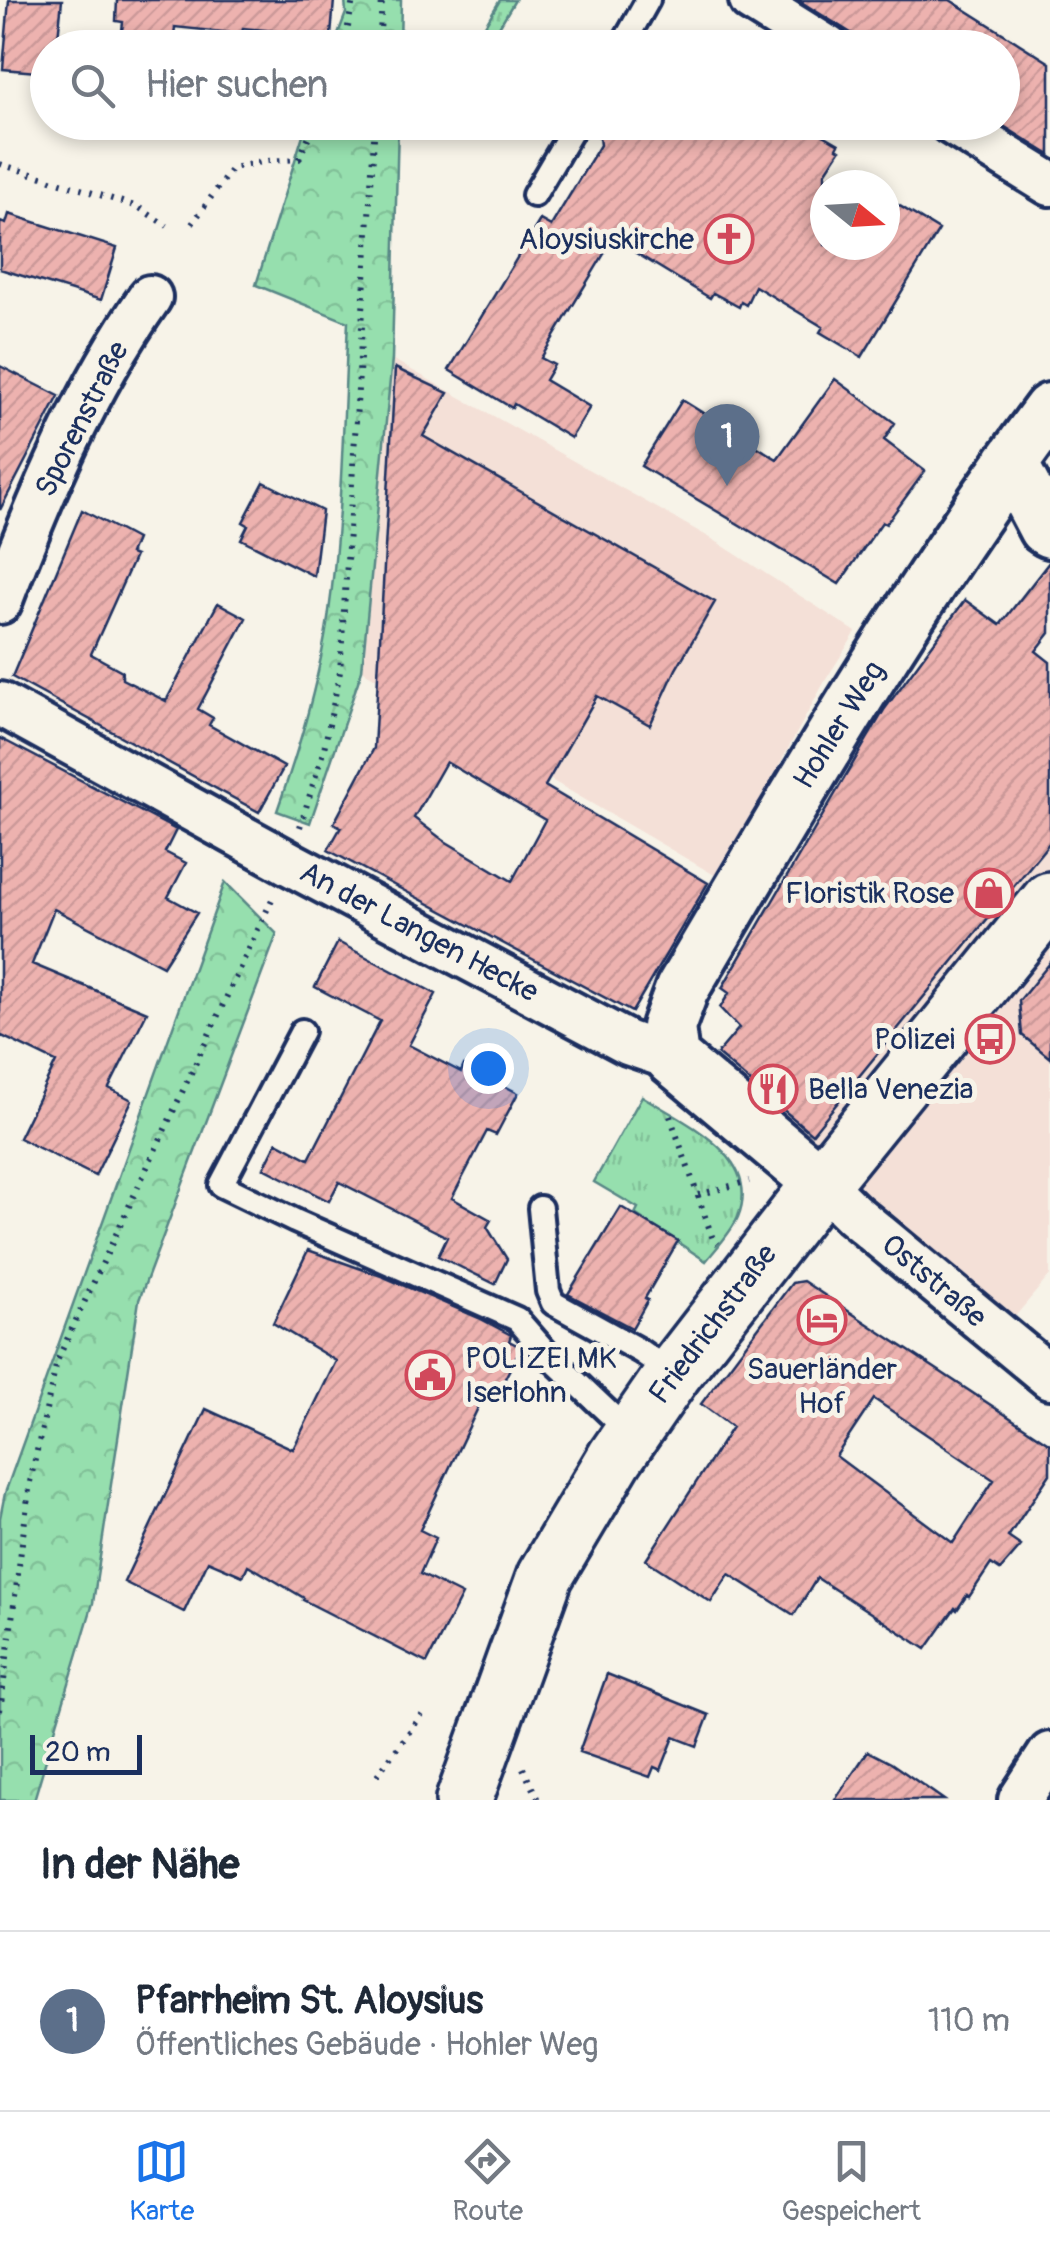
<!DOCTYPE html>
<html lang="de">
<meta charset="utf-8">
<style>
:root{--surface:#fff;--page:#f2f2f3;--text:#1f2937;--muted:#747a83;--line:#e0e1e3;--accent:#1a73e8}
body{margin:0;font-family:Pangolin,sans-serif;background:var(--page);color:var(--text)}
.compass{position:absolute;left:810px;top:170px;width:90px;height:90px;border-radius:50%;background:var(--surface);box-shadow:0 5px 15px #0003;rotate:108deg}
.scale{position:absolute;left:30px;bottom:25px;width:112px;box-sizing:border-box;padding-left:10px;border:5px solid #1b2f5e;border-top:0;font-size:28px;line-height:35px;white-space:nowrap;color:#1b2f5e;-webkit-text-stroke:8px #f7f3e8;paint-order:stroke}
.you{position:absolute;left:488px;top:1068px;width:35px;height:35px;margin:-25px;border:8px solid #fff;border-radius:50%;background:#1a73e8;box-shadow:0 0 0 15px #1a73e833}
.badge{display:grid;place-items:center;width:65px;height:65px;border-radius:50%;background:var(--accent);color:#fff;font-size:32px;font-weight:700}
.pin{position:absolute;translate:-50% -82px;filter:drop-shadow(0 2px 5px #0008)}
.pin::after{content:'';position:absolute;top:52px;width:35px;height:30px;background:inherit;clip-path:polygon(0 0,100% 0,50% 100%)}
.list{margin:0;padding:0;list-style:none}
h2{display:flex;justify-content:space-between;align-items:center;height:130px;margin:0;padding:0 40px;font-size:42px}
h2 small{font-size:32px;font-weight:400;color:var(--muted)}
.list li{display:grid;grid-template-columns:65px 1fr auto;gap:30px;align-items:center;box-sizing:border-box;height:180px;padding:0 40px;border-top:2px solid var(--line)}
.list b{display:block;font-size:38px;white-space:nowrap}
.list p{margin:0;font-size:32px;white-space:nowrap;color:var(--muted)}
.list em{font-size:32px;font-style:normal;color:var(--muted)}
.icon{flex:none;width:55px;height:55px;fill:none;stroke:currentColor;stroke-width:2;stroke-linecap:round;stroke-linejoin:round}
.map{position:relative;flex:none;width:1050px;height:1800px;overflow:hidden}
.search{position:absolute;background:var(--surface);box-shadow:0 5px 15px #0003;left:30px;right:30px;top:30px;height:110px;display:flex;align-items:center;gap:25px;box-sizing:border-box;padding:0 35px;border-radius:55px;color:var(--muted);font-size:38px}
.sheet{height:310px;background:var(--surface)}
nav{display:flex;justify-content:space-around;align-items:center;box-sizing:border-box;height:140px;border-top:2px solid var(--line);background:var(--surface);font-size:28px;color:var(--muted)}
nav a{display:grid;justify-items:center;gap:5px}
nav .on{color:var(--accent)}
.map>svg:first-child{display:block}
</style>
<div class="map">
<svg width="1050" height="1800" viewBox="0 0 1050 1800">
<defs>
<pattern id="grass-tufts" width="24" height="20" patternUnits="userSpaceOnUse" patternTransform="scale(2.5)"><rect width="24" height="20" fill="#96dfae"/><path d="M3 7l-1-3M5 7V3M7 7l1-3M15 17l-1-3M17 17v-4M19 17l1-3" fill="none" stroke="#81c098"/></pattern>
<pattern id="forest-crowns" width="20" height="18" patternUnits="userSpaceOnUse" patternTransform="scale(2.5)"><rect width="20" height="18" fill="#96dfae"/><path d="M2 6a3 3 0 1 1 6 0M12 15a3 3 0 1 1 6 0" fill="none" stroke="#81c098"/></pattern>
<pattern id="building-hatch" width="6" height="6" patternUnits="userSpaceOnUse" patternTransform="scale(2.5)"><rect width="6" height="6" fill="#edb2af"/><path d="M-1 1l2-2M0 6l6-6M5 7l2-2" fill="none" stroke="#cb9999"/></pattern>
</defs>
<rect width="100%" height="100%" fill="#f7f3e8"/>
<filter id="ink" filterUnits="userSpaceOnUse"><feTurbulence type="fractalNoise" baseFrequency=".01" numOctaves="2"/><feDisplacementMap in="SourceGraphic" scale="20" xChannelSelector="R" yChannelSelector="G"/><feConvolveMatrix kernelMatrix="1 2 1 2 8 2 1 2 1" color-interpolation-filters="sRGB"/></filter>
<g filter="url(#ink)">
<path fill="#f4e0d7" d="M 392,359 L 714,540 L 856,632 L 825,681 L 718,877 L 362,670 Z
M 1050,666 L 1050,1275 L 1007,1326 L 720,1094 Z"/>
<path fill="url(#grass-tufts)" stroke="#588786" stroke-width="2.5" d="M 500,0 L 515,0 L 487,47 L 472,47 Z
M 642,1096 C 683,1122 763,1156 738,1217 C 731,1233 717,1247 706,1261 L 635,1214 L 638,1208 L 594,1182 Z"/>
<path fill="url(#forest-crowns)" stroke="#588786" stroke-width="2.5" d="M 345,0 L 401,0 L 400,47 L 333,47 L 346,13 Z
M 307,122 L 398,123 L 392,359 L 362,670 L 310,823 L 277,811 C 299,749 318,684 328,619 C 342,521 343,421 348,322 L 256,285 Z
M 225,882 L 277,934 L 139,1300 L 93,1603 L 34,1800 L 0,1800 L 0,1518 L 5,1493 Z"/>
<path fill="url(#building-hatch)" stroke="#1b2f5e" stroke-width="2.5" fill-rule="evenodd" d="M 9,0 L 62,0 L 57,48 L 48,48 L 48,73 L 3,69 Z
M 117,0 L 334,0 L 331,36 L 243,28 L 242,34 L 175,27 L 173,48 L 120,48 L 123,22 L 116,21 Z
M 798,0 L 950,0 L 1050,63 L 1050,155 L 1002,125 L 1002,48 L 875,48 Z
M 597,122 L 801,122 L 839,144 L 837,148 L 840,150 L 825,173 L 825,245 L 885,245 L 885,201 L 895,209 L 898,205 L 939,230 L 862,357 L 820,332 L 823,327 L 755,286 L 746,305 L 741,302 L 739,307 L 713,293 L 710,298 L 613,239 L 541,358 L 554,365 L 545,380 L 590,407 L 571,438 L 514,404 L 512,408 L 449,370 L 540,220 L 551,226 L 600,145 Z
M 9,214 L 117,248 L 101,300 L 0,269 L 0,222 L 6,224 Z
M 0,366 L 59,396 L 0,510 Z
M 395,368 L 448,393 L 423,436 L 715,602 L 676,669 L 650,725 L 597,696 L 545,786 L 708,883 L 632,1012 L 328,850 L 341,827 L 334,823 L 374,748 ZM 446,762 L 545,820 L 512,881 L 443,840 L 414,818 Z
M 835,379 L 895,423 L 884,440 L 925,471 L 886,524 L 882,522 L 839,584 L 641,466 L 682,400 L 777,459 Z
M 264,482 L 322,511 L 314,576 L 241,539 L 248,525 L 243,522 Z
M 82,510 L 136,539 L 130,554 L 135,556 L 91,654 L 122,671 L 122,679 L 166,701 L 218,603 L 246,618 L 198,709 L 213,718 L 209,725 L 284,767 L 259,812 L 12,677 Z
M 1050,561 L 1050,633 L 1036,651 L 1050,662 L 1050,842 L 812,1134 L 717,1054 L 739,1028 L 720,1008 L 729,993 L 722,988 L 884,710 L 965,600 L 1000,625 Z
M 0,738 L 176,830 L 165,852 L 186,863 L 168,897 L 197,913 L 163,966 L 54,909 L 32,964 L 147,1012 L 109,1088 L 132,1100 L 95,1176 L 19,1138 L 56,1062 L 2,1036 L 0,1038 Z
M 338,942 L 436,994 L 409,1045 L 461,1072 L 464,1065 L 518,1093 L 496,1135 L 487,1131 L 452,1198 L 491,1220 L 487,1227 L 507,1259 L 495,1284 L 438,1256 L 447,1237 L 339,1182 L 329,1201 L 264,1168 L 277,1142 L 309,1159 L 380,1021 L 315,987 Z
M 1050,963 L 1050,1058 L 1022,1035 L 1019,1001 Z
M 621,1207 L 678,1241 L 645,1298 L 648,1300 L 632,1328 L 568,1294 Z
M 308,1250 L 384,1277 L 479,1318 L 511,1335 L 509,1341 L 521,1347 L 495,1398 L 485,1393 L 420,1530 L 436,1538 L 420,1574 L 462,1595 L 427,1663 L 303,1600 L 304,1598 L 248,1565 L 243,1576 L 208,1561 L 184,1612 L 124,1582 L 206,1409 L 293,1449 L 336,1361 L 273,1323 Z
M 803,1281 L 1050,1444 L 1050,1474 L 1008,1537 L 1021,1546 L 1000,1570 L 991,1564 L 969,1597 L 967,1595 L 957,1610 L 955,1608 L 926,1649 L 817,1578 L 794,1615 L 729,1574 L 711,1602 L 646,1560 L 732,1427 L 701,1404 L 792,1283 ZM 874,1399 L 994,1480 L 953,1543 L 836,1456 Z
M 607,1674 L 709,1715 L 697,1746 L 674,1737 L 661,1770 L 654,1767 L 650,1777 L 579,1752 Z
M 868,1751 L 891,1763 L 944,1800 L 835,1800 Z"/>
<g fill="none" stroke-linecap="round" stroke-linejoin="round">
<g stroke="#1b2f5e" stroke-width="30">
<path id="service" d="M 621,48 L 648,0
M 534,195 L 577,122
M 302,1031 L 221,1185 L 295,1221 L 517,1319 L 552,1359 L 631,1434
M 540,1208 L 548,1291 L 553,1303 L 640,1351 L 673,1374"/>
</g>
<g stroke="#1b2f5e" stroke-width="50">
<path id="minor" d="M 751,0 L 828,48
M 950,122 L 1050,184
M 0,602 C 40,497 85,390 150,297
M 0,704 L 289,863 L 628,1043 L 672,1058
M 821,1183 L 853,1214 L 1050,1377
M 1020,1800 L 1050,1754"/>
</g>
<g stroke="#1b2f5e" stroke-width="60">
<path id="tertiary" d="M 1011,463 L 1045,528 L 1050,531
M 821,1183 L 672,1058 L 668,1027 L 682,989 C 798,792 913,594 1050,410"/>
</g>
<g stroke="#1b2f5e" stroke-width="62">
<path id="secondary" d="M 464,1800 L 545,1576 L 615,1458 L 673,1374 L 821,1183 L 1050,900"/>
</g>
<path stroke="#1b2f5e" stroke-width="6" stroke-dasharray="2.5 8" stroke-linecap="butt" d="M 540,32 L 565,48
M 344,48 L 353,0
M 379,48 L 382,0
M 0,164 L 138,207 L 167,226
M 192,224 L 232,168 L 267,161 L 299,159 L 315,122
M 300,827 L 324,749 L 340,672 L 375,122
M 670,1116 L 713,1239 L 718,1244
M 698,1195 L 749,1181
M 0,1711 L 30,1482 L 57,1361 L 274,895
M 523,1768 L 538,1800
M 377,1775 L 422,1715"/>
<use href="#service" stroke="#f7f3e8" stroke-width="22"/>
<use href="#minor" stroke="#f7f3e8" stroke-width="42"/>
<use href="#tertiary" stroke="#f7f3e8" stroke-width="52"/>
<use href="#secondary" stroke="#f7f3e8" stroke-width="55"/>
</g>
</g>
<defs>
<g id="church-ring" transform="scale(2.5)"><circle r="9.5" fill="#f7f3e8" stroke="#d1495b" stroke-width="1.5"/><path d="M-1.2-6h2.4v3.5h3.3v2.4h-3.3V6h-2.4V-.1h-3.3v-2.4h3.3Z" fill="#d1495b"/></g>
<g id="shop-ring" transform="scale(2.5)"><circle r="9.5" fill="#f7f3e8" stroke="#d1495b" stroke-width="1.5"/><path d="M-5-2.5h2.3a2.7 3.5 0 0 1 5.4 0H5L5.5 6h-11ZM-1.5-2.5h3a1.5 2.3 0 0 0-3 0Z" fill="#d1495b"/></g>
<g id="bus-ring" transform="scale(2.5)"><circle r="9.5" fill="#f7f3e8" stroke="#d1495b" stroke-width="1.5"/><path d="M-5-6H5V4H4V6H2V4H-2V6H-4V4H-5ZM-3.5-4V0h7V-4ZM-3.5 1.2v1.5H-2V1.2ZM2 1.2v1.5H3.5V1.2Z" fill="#d1495b"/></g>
<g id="restaurant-ring" transform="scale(2.5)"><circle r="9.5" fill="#f7f3e8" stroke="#d1495b" stroke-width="1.5"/><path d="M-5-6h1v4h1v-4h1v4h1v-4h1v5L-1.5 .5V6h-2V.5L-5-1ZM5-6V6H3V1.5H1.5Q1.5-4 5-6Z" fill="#d1495b"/></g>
<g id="hotel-ring" transform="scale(2.5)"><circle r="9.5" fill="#f7f3e8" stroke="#d1495b" stroke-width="1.5"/><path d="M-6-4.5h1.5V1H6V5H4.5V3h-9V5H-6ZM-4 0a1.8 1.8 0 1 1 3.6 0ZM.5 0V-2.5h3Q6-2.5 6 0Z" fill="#d1495b"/></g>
<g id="civic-ring" transform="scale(2.5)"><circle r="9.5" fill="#f7f3e8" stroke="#d1495b" stroke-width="1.5"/><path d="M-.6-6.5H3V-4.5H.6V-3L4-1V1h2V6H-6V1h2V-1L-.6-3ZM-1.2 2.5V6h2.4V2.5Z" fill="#d1495b"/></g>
</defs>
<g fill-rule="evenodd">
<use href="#church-ring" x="729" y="239"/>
<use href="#shop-ring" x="989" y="893"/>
<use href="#bus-ring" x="990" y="1039"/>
<use href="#restaurant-ring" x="773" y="1089"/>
<use href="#hotel-ring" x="822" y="1320"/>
<use href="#civic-ring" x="430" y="1375"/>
</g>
<g text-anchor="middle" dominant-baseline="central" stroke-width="10" stroke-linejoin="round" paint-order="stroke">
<g font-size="30" fill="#1b2f5e" stroke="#f7f3e8" text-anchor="end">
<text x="694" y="239">Aloysiuskirche</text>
<text x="954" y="893">Floristik Rose</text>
<text x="955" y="1039">Polizei</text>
<text x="808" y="1089" text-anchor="start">Bella Venezia</text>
<text x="465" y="1358" text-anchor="start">POLIZEI MK<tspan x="465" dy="34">Iserlohn</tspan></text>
<text x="822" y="1369" text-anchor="middle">Sauerländer<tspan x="822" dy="34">Hof</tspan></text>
</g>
<g font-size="30" fill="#1b2f5e" stroke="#f7f3e8">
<text transform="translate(82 419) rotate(-63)">Sporenstraße</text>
<text transform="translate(839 725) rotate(-58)">Hohler Weg</text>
<text transform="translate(419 932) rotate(28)">An der Langen Hecke</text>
<text transform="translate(934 1281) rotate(40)">Oststraße</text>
<text transform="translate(713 1324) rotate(-53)">Friedrichstraße</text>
</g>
</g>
</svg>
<svg class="compass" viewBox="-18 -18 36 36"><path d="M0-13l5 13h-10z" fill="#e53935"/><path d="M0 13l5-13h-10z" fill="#747a83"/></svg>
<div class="scale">20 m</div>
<div class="you"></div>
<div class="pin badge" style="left:727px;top:486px;background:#5c6f8a">1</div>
<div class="search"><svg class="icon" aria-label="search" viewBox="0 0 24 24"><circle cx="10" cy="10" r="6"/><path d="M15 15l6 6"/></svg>Hier suchen</div>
</div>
<section class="sheet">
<h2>In der Nähe<small></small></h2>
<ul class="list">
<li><span class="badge" style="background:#5c6f8a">1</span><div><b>Pfarrheim St. Aloysius</b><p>Öffentliches Gebäude · Hohler Weg</p></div><em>110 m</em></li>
</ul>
</section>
<nav>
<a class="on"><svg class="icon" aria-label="map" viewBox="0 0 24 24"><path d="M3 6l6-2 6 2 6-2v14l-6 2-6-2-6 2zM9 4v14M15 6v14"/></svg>Karte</a>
<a><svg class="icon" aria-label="directions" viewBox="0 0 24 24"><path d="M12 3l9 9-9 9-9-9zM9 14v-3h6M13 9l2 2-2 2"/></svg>Route</a>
<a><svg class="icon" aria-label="saved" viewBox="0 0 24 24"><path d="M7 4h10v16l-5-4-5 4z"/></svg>Gespeichert</a>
</nav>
